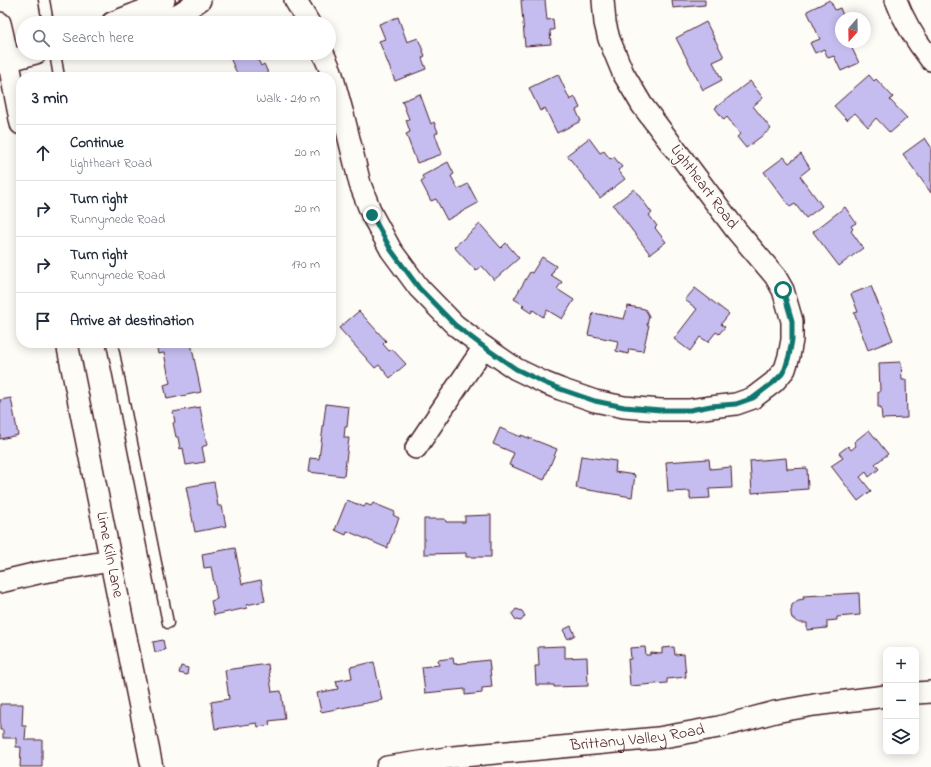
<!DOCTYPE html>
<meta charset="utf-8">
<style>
:root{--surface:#fff;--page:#f2f2f3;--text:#1f2937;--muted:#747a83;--line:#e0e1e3}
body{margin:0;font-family:"Indie Flower",sans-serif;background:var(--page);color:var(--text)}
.controls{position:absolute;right:12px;bottom:12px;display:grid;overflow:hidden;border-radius:8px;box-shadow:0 2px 10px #0003}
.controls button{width:36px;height:36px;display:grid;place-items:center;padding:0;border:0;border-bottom:1px solid var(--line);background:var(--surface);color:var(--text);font:20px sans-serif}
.compass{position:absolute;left:835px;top:12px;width:36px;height:36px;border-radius:50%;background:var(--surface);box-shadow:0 2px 10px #0003;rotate:200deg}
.stop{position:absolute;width:12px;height:12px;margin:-9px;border:3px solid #0f766e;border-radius:50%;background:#fff}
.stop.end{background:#0f766e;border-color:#fff;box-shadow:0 1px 4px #0008}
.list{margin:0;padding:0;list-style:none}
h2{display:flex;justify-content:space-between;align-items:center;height:52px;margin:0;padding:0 16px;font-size:17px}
h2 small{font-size:13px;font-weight:400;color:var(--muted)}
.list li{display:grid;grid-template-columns:26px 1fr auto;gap:12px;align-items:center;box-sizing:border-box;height:56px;padding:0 16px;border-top:1px solid var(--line)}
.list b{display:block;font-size:15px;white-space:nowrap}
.list p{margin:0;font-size:13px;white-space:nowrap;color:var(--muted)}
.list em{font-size:13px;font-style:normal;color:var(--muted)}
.icon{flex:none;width:22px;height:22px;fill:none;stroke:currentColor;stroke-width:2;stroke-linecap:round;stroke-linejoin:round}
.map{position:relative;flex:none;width:931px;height:767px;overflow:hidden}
.search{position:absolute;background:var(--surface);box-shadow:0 2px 10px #0003;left:16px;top:16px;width:320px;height:44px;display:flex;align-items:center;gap:10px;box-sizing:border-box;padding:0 14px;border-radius:22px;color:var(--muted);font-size:15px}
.panel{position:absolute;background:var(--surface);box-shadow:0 2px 10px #0003;left:16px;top:72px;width:320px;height:276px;border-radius:16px}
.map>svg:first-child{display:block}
</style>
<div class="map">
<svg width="931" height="767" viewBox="0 0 931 767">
<rect width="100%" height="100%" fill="#fdfcf7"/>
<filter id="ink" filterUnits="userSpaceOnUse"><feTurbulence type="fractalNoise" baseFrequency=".025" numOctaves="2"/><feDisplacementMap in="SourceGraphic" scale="8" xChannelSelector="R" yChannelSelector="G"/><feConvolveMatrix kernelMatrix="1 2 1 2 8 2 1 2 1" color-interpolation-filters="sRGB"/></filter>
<g filter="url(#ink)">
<path fill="#c5bdef" stroke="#4a1f2b" d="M 521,0 L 545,0 L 547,20 L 553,19 L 554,30 L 550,30 L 551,44 L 525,46 Z
M 672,0 L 705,0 L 705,5 L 673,8 Z
M 830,0 L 835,10 L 840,8 L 844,18 L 841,18 L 841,42 L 846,42 L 847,45 L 850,44 L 859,63 L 841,71 L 834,56 L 828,58 L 824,49 L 815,53 L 810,43 L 820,39 L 807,11 Z
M 398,17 L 407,42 L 418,38 L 425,56 L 422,58 L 426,69 L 395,81 L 379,41 L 385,39 L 379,24 Z
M 706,22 L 724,57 L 713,62 L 722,80 L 703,90 L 676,38 Z
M 228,53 L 255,53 L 261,66 L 264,64 L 270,77 L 237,77 L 238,76 Z
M 558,74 L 570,100 L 575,97 L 580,108 L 576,110 L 581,121 L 557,133 L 545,108 L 540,111 L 529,88 Z
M 869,75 L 874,81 L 876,79 L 893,97 L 890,100 L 907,118 L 890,133 L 876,118 L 868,127 L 855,113 L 847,120 L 834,106 Z
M 750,81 L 763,98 L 753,106 L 771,129 L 746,148 L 737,137 L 740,134 L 727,117 L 724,120 L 715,108 Z
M 420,94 L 431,124 L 434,122 L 438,132 L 435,134 L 442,154 L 417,163 L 406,134 L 410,132 L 406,120 L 409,119 L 402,101 Z
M 589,138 L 600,153 L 604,151 L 610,159 L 614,157 L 622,167 L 618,170 L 625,179 L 600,198 L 567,155 Z
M 925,138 L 931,147 L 931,193 L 903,154 Z
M 801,154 L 810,168 L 800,176 L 822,206 L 806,218 L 795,204 L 790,207 L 764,172 L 784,157 L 789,163 Z
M 448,162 L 454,174 L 451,176 L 458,189 L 468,184 L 478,203 L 447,220 L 436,199 L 431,201 L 421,182 L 424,180 L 422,176 Z
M 634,189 L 652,213 L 649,215 L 657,226 L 655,228 L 666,242 L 650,254 L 613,205 Z
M 845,207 L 856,223 L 851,226 L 853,229 L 851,231 L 863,248 L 839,266 L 813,232 Z
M 480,224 L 501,248 L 506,243 L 519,258 L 494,280 L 482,266 L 476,271 L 454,247 Z
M 542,257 L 556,266 L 551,275 L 562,282 L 557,289 L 574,300 L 562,319 L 547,310 L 543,317 L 533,310 L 531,313 L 522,307 L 524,305 L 514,299 L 530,272 L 532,273 Z
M 871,286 L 893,340 L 868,350 L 854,313 L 858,312 L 851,294 Z
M 695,288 L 729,314 L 721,324 L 725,327 L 719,334 L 716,332 L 708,342 L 700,337 L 690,351 L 674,339 L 697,309 L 685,300 Z
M 628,306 L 645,309 L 649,316 L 647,325 L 649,325 L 643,351 L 629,349 L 628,354 L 616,351 L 618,341 L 588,335 L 593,313 L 624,319 Z
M 359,311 L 386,341 L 383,344 L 389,351 L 392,349 L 406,364 L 390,378 L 379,365 L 375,368 L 339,328 Z
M 156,343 L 191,343 L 201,392 L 167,399 L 164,385 L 170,383 L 164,353 L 158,354 Z
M 901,362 L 902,380 L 906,380 L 907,418 L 882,419 L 881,407 L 878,407 L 878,392 L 880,392 L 879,363 Z
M 11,398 L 18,435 L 0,439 L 0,400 Z
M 326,404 L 349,407 L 347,427 L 345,427 L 344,438 L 349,438 L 344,476 L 308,472 L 310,458 L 319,459 Z
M 200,407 L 207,445 L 202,447 L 205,462 L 186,465 L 183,448 L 180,449 L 178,437 L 176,437 L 173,423 L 175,422 L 173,412 Z
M 500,428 L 521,437 L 521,435 L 557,449 L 544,480 L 509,465 L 514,453 L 493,444 Z
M 869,430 L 888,454 L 875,464 L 879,469 L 869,477 L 866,472 L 860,477 L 871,491 L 858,501 L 831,466 L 843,458 L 839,453 L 848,446 L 851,450 L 856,446 L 854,442 Z
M 581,456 L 616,461 L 615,472 L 635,475 L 632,497 L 576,488 Z
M 786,458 L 787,469 L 807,468 L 808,489 L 752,493 L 750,461 Z
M 709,459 L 710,469 L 731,467 L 732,488 L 709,489 L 710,498 L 690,499 L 690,491 L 668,492 L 666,462 Z
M 214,482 L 218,506 L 222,506 L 226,526 L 195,532 L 186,487 Z
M 347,500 L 364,507 L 366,504 L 371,506 L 373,503 L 395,512 L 393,515 L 399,518 L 387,548 L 347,531 L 346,535 L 335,530 Z
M 491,515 L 491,557 L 466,557 L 466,553 L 424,554 L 424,519 L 445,519 L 446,522 L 465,522 L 465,516 Z
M 235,548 L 242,584 L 261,580 L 265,601 L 246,605 L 247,608 L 214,615 L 211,601 L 217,599 L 211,567 L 204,568 L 202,554 Z
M 859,593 L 860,615 L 837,617 L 837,620 L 827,621 L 827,628 L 807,630 L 807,623 L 800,623 L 797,622 L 792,618 L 791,614 L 791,611 L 792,605 L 798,600 L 804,599 L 803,596 Z
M 516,609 L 522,611 L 525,616 L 521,621 L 516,620 L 512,614 Z
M 571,626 L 575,635 L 568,639 L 563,630 Z
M 163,640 L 165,650 L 155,652 L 153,642 Z
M 565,646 L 565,658 L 587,657 L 588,686 L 554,687 L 554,685 L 536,685 L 535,666 L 539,666 L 538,647 Z
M 645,647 L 646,655 L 650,655 L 651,653 L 662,654 L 662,648 L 674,647 L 675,655 L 684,654 L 686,677 L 667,679 L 667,683 L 630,686 L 628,659 L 631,659 L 630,648 Z
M 453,658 L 454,664 L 489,660 L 492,687 L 482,688 L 482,693 L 465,695 L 465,689 L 425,693 L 422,667 L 439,665 L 438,660 Z
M 374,662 L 382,700 L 321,712 L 317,693 L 338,689 L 336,681 L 352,678 L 350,667 Z
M 268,664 L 272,692 L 281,691 L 285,719 L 269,721 L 270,725 L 258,727 L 257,723 L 215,729 L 211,702 L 229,699 L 225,670 Z
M 181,666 L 188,668 L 187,675 L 179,673 Z
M 0,704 L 23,704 L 22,726 L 26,726 L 25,740 L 42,740 L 42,767 L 20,767 L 21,747 L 16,747 L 16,738 L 3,738 L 3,730 L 0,730 Z"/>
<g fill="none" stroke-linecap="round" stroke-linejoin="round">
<g stroke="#4a1f2b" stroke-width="13">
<path id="service" d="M 44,0 L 48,23
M 55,53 L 59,77
M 112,343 L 168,623"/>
</g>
<g stroke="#4a1f2b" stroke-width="24">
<g id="minor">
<path d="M 295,0 L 309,23"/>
<path d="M 896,0 C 904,22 916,41 931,60"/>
<path d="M 0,23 C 8,56 14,90 21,124"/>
<path d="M 112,23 L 145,10 L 164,0"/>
<path d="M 161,23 L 181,13 L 200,0"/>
<path d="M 323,53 L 331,71 L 344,118 L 360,184 L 372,215 L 391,250 L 419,288 L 455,325 L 484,347 L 516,369 L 545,383 L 560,389 L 595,401 L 624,407 L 661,410 L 690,410 L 711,407 L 736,404 L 753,398 L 774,382 L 785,369 L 789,356 L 792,340 L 792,321 L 783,290 L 775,276 L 736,230 L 642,105 L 623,73 L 609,39 L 605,23 L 603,0"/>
<path d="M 0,63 L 36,53"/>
<path id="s1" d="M 67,343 L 152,767"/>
<path d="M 416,448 L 484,347"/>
<path d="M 0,582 L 38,573 L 111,561"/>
<path d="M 916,693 L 931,692"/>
<path id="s2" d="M 387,767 L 453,757 L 658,738 L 719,727 L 775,712 L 814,705 L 886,696"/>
</g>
</g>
<use href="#service" stroke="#fdfcf7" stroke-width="10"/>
<use href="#minor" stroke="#fdfcf7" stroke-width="21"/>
</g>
</g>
<g fill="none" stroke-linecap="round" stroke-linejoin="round" filter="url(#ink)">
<path stroke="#0f766e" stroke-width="5" d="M 372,215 L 391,250 L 419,288 L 455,325 L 484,347 L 516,369 L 545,383 L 560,389 L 595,401 L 624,407 L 661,410 L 690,410 L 711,406 L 736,404 L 753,398 L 774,382 L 782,374 L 785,369 L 789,356 L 792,340 L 792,321 L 783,290"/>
</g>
<g text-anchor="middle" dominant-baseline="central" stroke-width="3" stroke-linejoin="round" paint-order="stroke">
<g font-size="16" fill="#4a1f2b" stroke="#fdfcf7">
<text transform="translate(704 187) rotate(53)">Lightheart Road</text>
<text stroke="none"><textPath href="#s1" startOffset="216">Lime Kiln Lane</textPath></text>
<text stroke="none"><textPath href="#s2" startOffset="252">Brittany Valley Road</textPath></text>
</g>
</g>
</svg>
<div class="controls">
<button>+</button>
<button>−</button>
<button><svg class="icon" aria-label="layers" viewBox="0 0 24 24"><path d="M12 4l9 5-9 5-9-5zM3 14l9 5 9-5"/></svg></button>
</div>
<svg class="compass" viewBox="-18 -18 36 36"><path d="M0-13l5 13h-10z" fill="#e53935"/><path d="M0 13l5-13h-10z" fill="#747a83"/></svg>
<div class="stop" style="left:783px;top:290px"></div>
<div class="stop end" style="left:372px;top:215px"></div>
<div class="search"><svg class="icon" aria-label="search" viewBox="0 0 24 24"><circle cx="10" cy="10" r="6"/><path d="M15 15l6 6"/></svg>Search here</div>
<section class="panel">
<h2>3 min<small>Walk · 210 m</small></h2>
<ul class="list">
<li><svg class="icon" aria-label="ahead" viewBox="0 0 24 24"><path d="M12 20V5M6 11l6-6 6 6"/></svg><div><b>Continue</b><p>Lightheart Road</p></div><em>20 m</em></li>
<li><svg class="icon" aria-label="right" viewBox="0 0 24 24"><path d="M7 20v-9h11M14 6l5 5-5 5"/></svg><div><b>Turn right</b><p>Runnymede Road</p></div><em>20 m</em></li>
<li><svg class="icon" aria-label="right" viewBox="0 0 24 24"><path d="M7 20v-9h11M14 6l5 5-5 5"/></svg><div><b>Turn right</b><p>Runnymede Road</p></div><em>170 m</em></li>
<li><svg class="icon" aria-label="arrive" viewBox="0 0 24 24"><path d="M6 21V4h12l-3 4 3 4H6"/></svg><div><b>Arrive at destination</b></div></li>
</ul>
</section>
</div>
